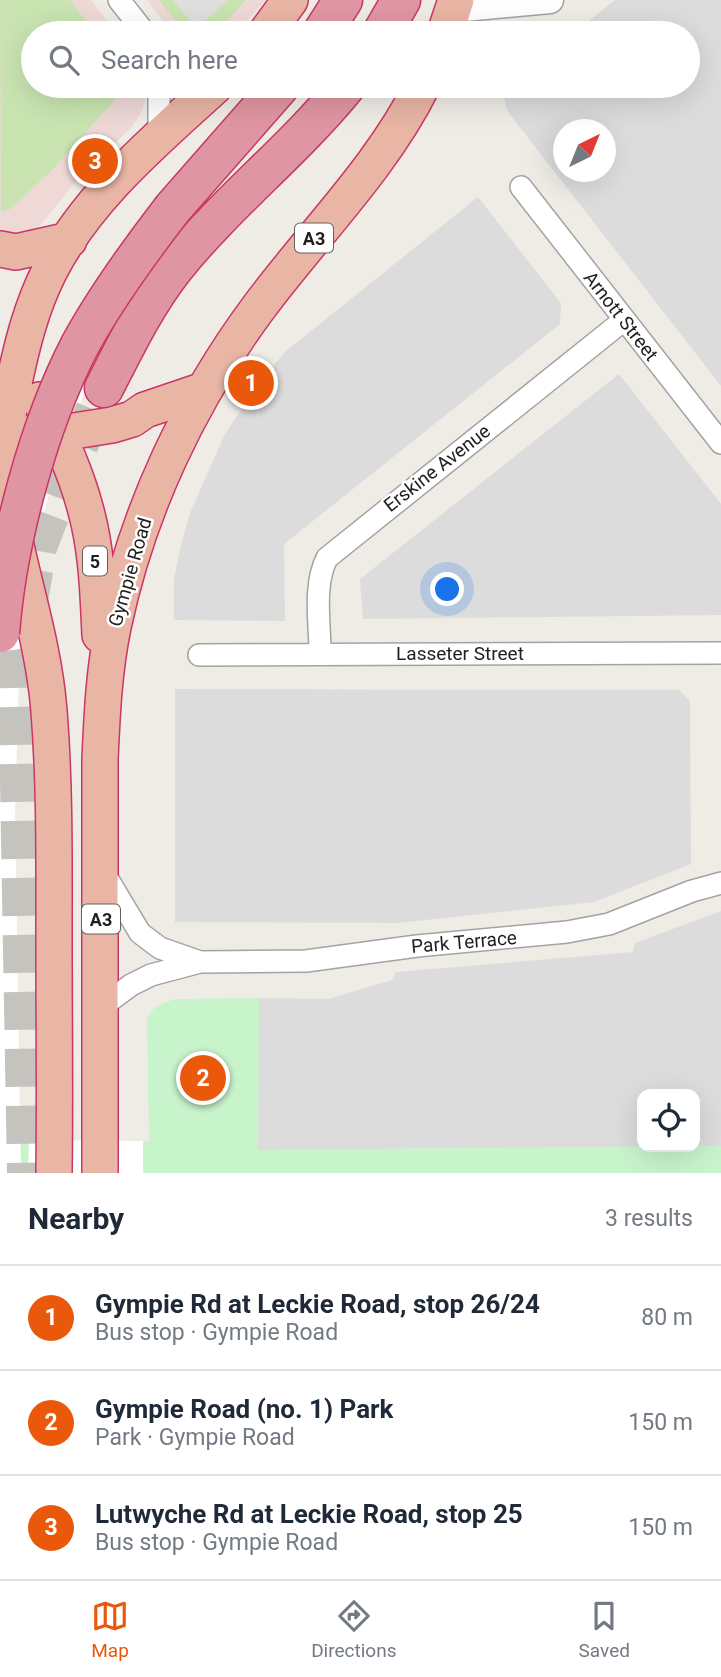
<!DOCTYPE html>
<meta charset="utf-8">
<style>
:root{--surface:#fff;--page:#f2f2f3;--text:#1f2937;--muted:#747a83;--line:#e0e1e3;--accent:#ea580c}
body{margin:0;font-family:Roboto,sans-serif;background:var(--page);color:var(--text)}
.controls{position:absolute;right:21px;bottom:21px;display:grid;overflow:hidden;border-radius:14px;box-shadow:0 7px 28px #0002}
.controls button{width:63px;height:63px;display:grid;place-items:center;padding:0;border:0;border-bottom:2px solid var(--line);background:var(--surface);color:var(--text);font:35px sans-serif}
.compass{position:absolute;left:553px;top:119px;width:63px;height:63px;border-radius:50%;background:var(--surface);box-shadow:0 7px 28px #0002;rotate:43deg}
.you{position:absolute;left:448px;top:590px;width:24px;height:24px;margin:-18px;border:5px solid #fff;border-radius:50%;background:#1a73e8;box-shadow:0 0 0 10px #1a73e833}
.badge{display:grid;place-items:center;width:46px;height:46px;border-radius:50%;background:var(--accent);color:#fff;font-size:23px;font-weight:700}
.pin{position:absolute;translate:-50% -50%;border:4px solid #fff;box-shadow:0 2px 7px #0006}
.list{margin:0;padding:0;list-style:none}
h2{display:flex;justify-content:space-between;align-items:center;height:91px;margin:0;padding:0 28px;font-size:30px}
h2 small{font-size:23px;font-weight:400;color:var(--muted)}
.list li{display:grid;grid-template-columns:46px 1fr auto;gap:21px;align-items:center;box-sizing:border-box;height:105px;padding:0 28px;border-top:2px solid var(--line)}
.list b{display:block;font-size:26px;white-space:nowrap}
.list p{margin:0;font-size:23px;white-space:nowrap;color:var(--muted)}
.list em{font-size:23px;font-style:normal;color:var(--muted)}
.icon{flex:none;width:38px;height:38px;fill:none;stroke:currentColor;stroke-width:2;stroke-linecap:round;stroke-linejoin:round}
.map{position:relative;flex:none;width:721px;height:1173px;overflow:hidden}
.search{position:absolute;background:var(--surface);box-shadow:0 7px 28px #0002;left:21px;right:21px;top:21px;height:77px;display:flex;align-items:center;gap:18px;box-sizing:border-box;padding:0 24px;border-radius:38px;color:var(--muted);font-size:26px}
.sheet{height:406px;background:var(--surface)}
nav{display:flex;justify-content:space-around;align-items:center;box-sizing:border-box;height:98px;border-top:2px solid var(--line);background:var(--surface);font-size:19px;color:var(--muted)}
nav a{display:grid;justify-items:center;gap:4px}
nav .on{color:var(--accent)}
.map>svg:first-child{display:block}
</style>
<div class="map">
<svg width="721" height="1173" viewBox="0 0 721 1173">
<rect width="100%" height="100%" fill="#efece6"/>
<path fill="#dddcdc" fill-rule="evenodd" d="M 615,0 L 721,0 L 721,386 L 508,112 L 504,99 L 508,86 L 688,86 L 688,33 L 573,33 ZM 564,130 L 606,130 L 606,172 L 564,172 Z
M 478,197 L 561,303 L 560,324 L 284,544 L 285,621 L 174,620 L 174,578 L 180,549 L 190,513 L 225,434 L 263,377 L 286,351 Z
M 619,374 L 721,504 L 721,615 L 363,619 L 360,579 Z
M 175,689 L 679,690 L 690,701 L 691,864 L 594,902 L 397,923 L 175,922 Z
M 721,911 L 721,1146 L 695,1146 L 695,1094 L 642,1094 L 642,1147 L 650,1147 L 258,1150 L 259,998 L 328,999 L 392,980 L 396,972 L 633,952 L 635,943 Z"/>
<path fill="#eed9d7" d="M 0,0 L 91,0 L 117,33 L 33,33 L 33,86 L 148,86 L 146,99 L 140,115 L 130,129 L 83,173 L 39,227 L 32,233 L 0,237 Z
M 147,0 L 265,0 L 236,33 L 172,33 Z"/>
<path fill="#c9e4b1" d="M 0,0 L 70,0 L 95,33 L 33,33 L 33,86 L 127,86 L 52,170 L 10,209 L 1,212 Z
M 159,0 L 174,0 L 210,17 L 227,0 L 246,0 L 216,33 L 185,33 Z"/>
<path fill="#c8f4cc" d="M 259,998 L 258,1150 L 721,1146 L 721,1173 L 0,1173 L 0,1140 L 149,1141 L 147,1017 L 156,1006 L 175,999 Z"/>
<path fill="#dfdfdf" d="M 173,0 L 227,0 L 197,29 Z"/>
<path fill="#fff" d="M 173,208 L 189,221 L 161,256 L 101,358 L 83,396 L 54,473 L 30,571 L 22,620 L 19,672 L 15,813 L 21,1173 L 0,1173 L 0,528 Z
M 29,1140 L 143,1141 L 143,1173 L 28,1173 Z"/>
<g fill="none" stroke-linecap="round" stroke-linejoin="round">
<path stroke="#c5c3be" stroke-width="35" stroke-dasharray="35 18" stroke-linecap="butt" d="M 4,598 L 19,663"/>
<path stroke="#c5c3be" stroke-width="38" stroke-dasharray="38 19" stroke-linecap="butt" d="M 12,593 L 17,671 L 26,1173
M 28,607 L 38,547 L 60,490 L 104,388"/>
<g stroke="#a3a3a3" stroke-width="24">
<path id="minor" d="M 119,0 L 145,33
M 159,86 L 159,137
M 521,187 L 721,443
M 320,653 C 320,623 313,585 327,558 L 624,320
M 199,655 L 721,653
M 104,873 L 140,933 L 160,948 L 200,962
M 100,1008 L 131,985 L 151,975 L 200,962 L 306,961 L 417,946 L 567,932 L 609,924 L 692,891 L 721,883"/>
</g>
<g stroke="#a3a3a3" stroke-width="29">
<path id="tertiary" d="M 454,9 L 550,0"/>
</g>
<g stroke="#ca3666" stroke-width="38">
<path id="trunk" d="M 266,33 L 290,0
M 445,33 L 456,0
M 0,249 L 16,252 L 69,240
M 40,400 C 59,435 76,472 86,511 C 97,551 98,593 100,635
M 36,431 L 74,431 L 112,425 L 132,419 L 145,410 L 204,390
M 54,1173 C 55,1095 54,1017 54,939 C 54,863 55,787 49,711 C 43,633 14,559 4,482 C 0,449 8,416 14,383 C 22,345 31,308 49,272 C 87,197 155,141 215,86
M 100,1173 L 100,759 C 102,715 104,670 113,627 C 137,512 189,401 259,307 C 314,233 381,168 422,86"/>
</g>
<g stroke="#ca3666" stroke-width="41">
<path id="motorway" d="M 322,33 L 343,0
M 382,33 L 401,0
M 173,208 L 280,86
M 104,388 C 125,347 145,305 174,268 C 226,203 293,151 346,86"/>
</g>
<use href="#minor" stroke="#fff" stroke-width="21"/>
<use href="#tertiary" stroke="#fff" stroke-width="26"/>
<use href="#trunk" stroke="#e9b5a4" stroke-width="35"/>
<use href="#motorway" stroke="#df96a2" stroke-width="38"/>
<g stroke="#ca3666" stroke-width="41" stroke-linecap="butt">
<path id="motorway-bridge" d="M 0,633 C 7,542 38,426 80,345 C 106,297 139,252 173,208"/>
</g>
<use href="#motorway-bridge" stroke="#df96a2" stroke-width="38"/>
</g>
<g text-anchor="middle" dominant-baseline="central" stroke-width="5" stroke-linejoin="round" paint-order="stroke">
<g fill="#fff" stroke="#626262" stroke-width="2">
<rect x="295" y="223.5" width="38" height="29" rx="5"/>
<rect x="83" y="546.5" width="24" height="29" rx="5"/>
<rect x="82" y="904.5" width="38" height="29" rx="5"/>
</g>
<g font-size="18" font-weight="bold" fill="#1f1f1f">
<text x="314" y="238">A3</text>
<text x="95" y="561">5</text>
<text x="101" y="919">A3</text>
</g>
<g font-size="19" fill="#1f1f1f" stroke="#fff">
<text transform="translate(621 316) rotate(52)">Arnott Street</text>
<text transform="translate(437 468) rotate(-38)">Erskine Avenue</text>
<text transform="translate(130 572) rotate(-74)">Gympie Road</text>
<text x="460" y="653">Lasseter Street</text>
<text transform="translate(464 942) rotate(-5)">Park Terrace</text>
</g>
</g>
</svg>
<div class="controls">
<button><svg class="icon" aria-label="locate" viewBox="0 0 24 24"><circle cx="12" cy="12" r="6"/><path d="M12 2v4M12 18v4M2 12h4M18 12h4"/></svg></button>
</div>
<svg class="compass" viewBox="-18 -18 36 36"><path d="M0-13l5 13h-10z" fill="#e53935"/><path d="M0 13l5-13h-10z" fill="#747a83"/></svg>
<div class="you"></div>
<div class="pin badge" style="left:251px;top:383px">1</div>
<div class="pin badge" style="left:203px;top:1078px">2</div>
<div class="pin badge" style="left:95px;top:161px">3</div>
<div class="search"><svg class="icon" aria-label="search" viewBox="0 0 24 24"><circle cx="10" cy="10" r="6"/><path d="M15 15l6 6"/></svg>Search here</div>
</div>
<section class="sheet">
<h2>Nearby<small>3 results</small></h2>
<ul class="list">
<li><span class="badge">1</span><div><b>Gympie Rd at Leckie Road, stop 26/24</b><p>Bus stop · Gympie Road</p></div><em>80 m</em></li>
<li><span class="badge">2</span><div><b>Gympie Road (no. 1) Park</b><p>Park · Gympie Road</p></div><em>150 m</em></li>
<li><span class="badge">3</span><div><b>Lutwyche Rd at Leckie Road, stop 25</b><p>Bus stop · Gympie Road</p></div><em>150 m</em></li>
</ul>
</section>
<nav>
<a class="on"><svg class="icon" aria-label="map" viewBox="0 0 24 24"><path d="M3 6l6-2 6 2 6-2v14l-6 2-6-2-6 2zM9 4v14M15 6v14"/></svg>Map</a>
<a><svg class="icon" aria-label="directions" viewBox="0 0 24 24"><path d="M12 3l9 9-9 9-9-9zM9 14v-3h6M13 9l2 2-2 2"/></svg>Directions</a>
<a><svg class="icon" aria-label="saved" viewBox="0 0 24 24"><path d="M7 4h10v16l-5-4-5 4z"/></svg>Saved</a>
</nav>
